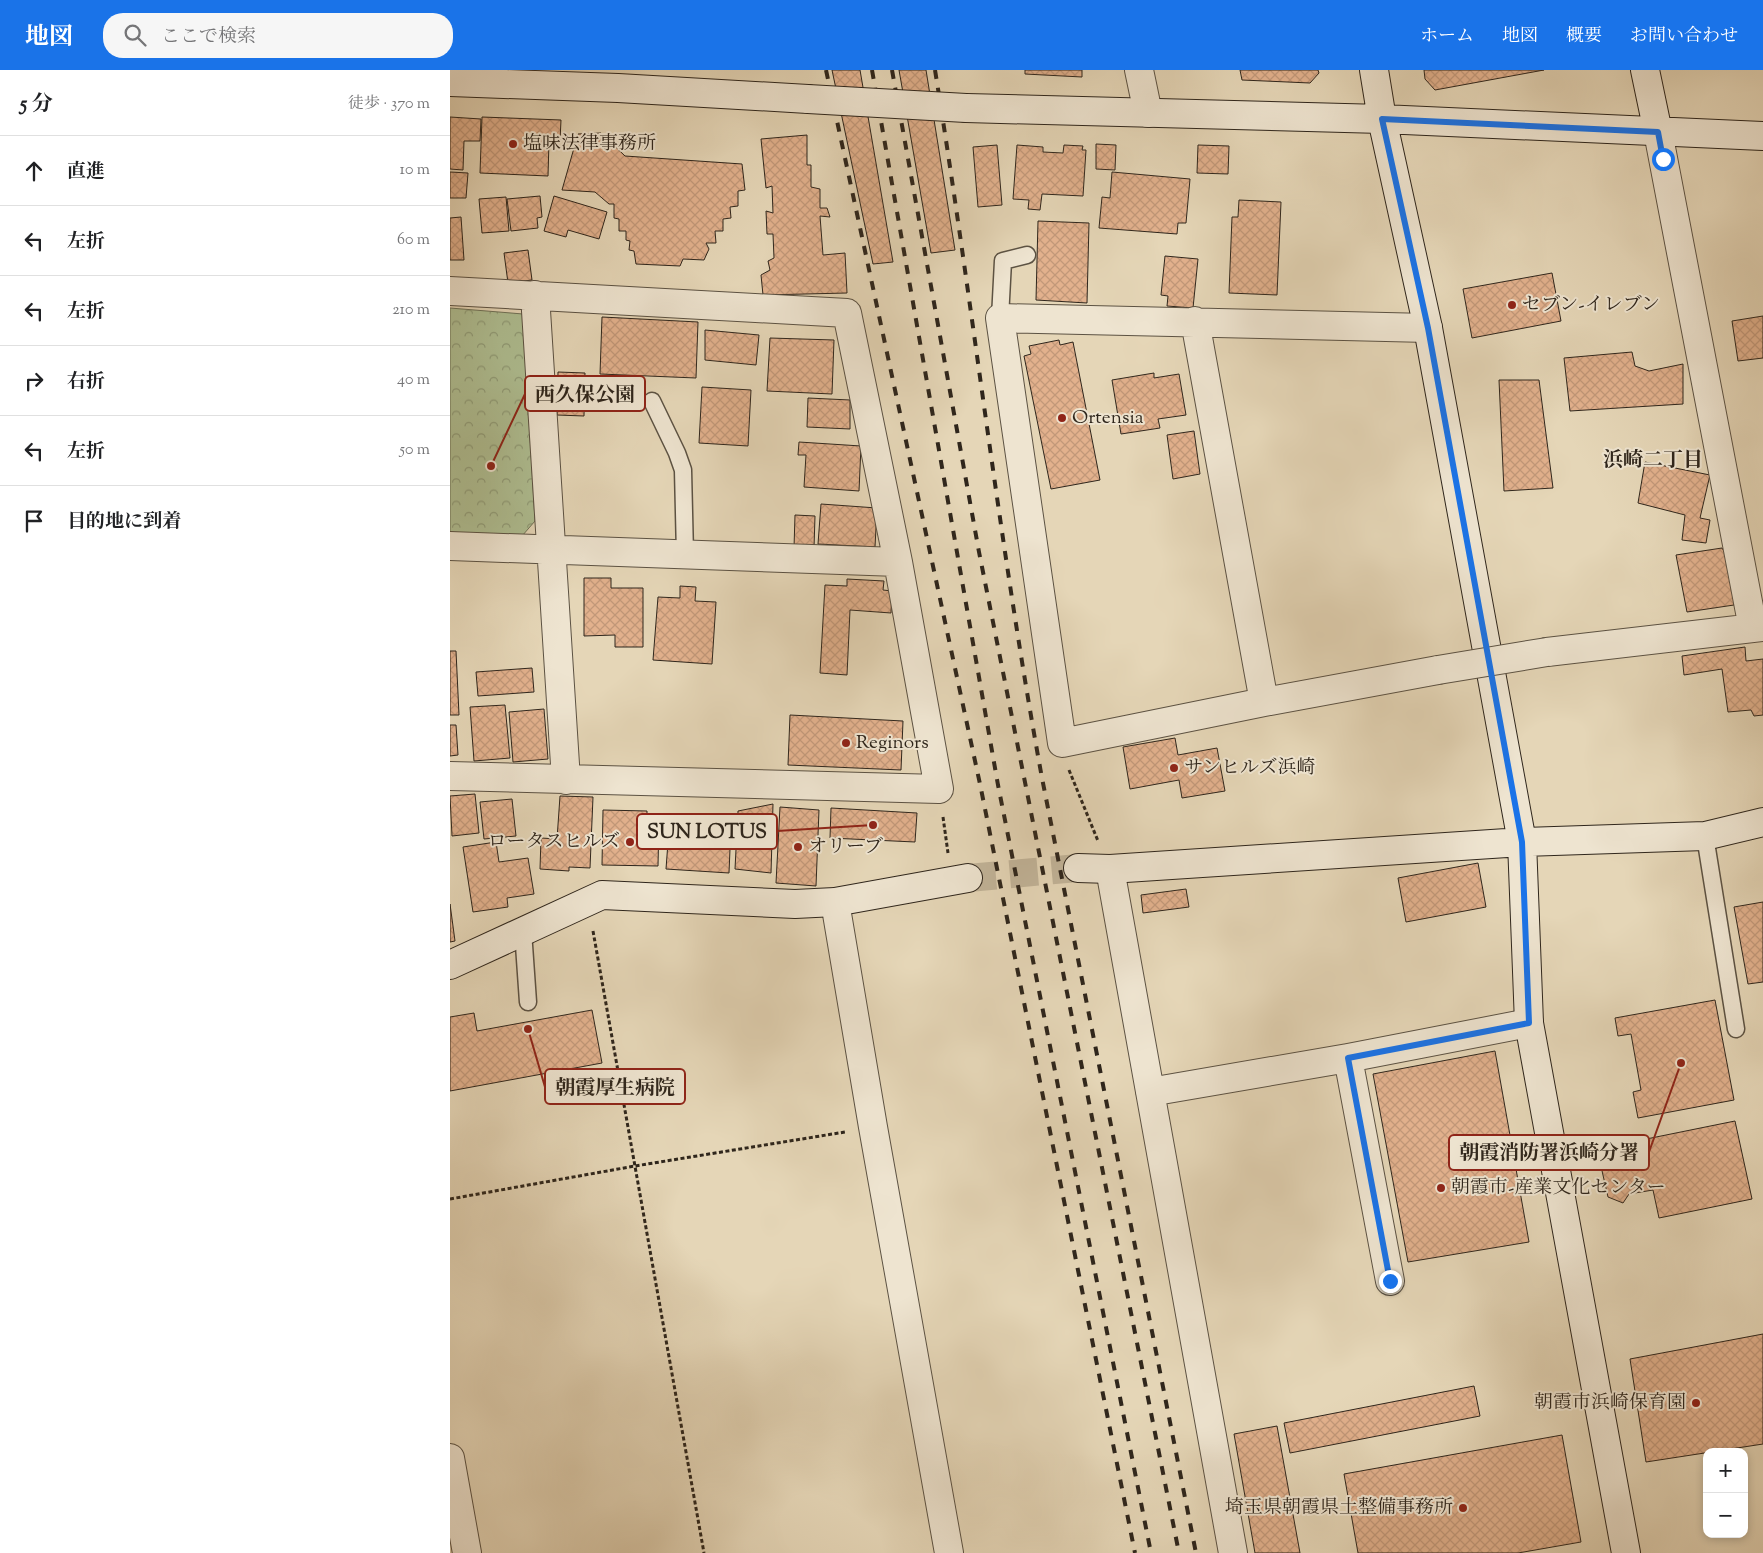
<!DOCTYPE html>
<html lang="ja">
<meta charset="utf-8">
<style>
:root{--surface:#fff;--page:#f6f6f6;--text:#202124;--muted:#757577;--line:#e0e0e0;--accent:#1a73e8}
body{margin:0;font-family:"Sorts Mill Goudy","Noto Serif JP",serif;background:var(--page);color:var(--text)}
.controls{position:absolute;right:15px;bottom:15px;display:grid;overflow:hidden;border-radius:10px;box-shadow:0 2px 8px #0003}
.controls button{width:45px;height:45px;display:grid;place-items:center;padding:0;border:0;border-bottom:1px solid var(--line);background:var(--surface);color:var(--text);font:25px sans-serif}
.stop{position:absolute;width:15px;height:15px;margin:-11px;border:4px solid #1a73e8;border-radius:50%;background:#fff}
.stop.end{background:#1a73e8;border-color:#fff;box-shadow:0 1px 5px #0008}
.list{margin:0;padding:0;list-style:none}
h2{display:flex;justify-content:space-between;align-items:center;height:65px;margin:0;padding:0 20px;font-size:21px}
h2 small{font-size:16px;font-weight:400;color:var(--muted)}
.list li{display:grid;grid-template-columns:32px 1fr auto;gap:15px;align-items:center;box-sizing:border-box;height:70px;padding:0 20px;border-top:1px solid var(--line)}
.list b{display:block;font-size:19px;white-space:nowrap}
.list em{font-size:16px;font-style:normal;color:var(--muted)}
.icon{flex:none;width:28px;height:28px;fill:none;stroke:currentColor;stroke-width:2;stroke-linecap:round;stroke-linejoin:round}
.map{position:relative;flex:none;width:1313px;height:1483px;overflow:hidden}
header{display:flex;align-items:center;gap:30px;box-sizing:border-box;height:70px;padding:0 25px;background:var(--accent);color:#fff}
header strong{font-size:24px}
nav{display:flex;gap:28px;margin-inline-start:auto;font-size:18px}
.search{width:350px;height:45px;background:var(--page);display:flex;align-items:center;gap:12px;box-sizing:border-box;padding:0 18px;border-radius:20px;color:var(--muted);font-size:19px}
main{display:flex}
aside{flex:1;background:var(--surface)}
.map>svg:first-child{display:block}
</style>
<header>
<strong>地図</strong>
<div class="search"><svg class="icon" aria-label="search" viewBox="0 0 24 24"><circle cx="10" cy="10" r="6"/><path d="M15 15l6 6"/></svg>ここで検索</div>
<nav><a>ホーム</a><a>地図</a><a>概要</a><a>お問い合わせ</a></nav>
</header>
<main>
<aside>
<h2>5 分<small>徒歩 · 370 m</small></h2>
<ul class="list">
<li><svg class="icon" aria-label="ahead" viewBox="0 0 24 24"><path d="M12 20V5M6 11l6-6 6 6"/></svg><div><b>直進</b></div><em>10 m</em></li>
<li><svg class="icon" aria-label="left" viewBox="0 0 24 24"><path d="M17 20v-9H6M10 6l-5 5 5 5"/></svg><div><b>左折</b></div><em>60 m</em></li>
<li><svg class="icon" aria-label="left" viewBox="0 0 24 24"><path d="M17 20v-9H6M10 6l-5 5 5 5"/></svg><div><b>左折</b></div><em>210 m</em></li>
<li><svg class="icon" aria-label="right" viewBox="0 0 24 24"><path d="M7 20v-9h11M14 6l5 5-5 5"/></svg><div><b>右折</b></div><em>40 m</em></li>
<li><svg class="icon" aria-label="left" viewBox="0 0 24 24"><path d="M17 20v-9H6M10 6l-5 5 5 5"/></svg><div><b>左折</b></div><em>50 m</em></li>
<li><svg class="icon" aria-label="arrive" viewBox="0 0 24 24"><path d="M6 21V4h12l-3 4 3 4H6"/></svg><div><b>目的地に到着</b></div></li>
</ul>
</aside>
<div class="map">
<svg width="1313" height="1483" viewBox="0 0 1313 1483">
<defs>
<pattern id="park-crowns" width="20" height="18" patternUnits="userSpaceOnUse" patternTransform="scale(1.25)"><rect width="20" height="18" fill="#afbf93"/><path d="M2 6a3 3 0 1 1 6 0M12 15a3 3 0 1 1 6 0" fill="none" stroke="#8f9b77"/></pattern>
<pattern id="building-cross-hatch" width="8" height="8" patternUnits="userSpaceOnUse" patternTransform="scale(1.25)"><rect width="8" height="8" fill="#e2b18d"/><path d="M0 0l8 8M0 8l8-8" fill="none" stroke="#c29879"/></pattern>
</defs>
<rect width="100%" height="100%" fill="#e5d6b7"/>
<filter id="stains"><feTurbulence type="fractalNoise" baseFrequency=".004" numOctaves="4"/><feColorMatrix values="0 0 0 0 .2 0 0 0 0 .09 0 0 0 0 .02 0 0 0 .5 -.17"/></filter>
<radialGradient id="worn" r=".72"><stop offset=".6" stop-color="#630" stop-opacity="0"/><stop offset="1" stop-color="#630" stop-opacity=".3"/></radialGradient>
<path fill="url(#park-crowns)" stroke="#6f7258" d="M 0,238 L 73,244 L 85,451 L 72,466 L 0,463 Z"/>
<path fill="url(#building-cross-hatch)" stroke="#2f261c" d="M 382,0 L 410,0 L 443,192 L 423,194 Z
M 449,0 L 476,0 L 505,180 L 481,183 Z
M 575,0 L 632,0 L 632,7 L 575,4 Z
M 790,0 L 868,0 L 869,3 L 860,13 L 792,10 Z
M 974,0 L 1094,0 L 985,20 L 975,9 Z
M 0,47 L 31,49 L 30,71 L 14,71 L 13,100 L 0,99 Z
M 32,47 L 111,50 L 110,71 L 99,71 L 98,106 L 30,103 Z
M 151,63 L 175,86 L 292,94 L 295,120 L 288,121 L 288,136 L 280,137 L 281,148 L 273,149 L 273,161 L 265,161 L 266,173 L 256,173 L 259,179 L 254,190 L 233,189 L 230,196 L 186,194 L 184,181 L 179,180 L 180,171 L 176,170 L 176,161 L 169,161 L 169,149 L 164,148 L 164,134 L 159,134 L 145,122 L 112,120 L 128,64 Z
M 357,65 L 357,95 L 361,95 L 361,117 L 370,119 L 370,138 L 377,138 L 380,147 L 370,146 L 373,185 L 395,183 L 397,223 L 313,225 L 311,205 L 320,200 L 318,191 L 324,188 L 323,164 L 317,164 L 316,141 L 323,143 L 322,116 L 316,118 L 311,69 Z
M 646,74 L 666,75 L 665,100 L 646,99 Z
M 547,75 L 552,135 L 528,137 L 523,77 Z
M 567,75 L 593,77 L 593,82 L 613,83 L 614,75 L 633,76 L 632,80 L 636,80 L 633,126 L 592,124 L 590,140 L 578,139 L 579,130 L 563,129 Z
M 748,75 L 779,76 L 778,104 L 747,103 Z
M 0,102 L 18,103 L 16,128 L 0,128 Z
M 662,102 L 740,109 L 736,153 L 728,153 L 727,164 L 649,158 L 652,127 L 660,128 Z
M 90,126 L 92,147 L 87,148 L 88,158 L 61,161 L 57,129 Z
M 104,126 L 157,142 L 149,169 L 118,160 L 116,167 L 94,161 Z
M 56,127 L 59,161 L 32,163 L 29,129 Z
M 789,130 L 831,132 L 827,225 L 779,223 L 782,147 L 788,147 Z
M 11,147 L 14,190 L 0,190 L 0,148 Z
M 588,151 L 639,153 L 637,233 L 586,230 Z
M 78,180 L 82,210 L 58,213 L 54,183 Z
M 715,186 L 748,189 L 743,238 L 717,236 L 718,226 L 711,225 Z
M 1102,203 L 1111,251 L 1022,268 L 1013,219 Z
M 1313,246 L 1313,288 L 1288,291 L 1282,251 Z
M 152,247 L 248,252 L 246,308 L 150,304 Z
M 255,260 L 309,265 L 306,295 L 255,290 Z
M 320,268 L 384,270 L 382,324 L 317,321 Z
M 609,270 L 610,275 L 623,272 L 650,410 L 601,419 L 574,286 L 581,284 L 579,276 Z
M 1182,282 L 1185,296 L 1199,301 L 1233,294 L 1233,334 L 1120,341 L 1114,288 Z
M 108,302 L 135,303 L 134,346 L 107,345 Z
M 704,303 L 704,308 L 729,304 L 736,345 L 708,349 L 710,358 L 671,364 L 662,310 Z
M 1049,310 L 1089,310 L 1103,418 L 1054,421 Z
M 252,317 L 301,320 L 298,376 L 249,373 Z
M 358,328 L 400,330 L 400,359 L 357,357 Z
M 744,361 L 750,404 L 723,409 L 717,365 Z
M 349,372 L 411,376 L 409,421 L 354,417 L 356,385 L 348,385 Z
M 1195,392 L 1260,405 L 1250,448 L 1260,450 L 1256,473 L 1232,470 L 1235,445 L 1188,433 Z
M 371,434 L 427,438 L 425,477 L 368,474 Z
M 345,445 L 365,446 L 364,478 L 344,478 Z
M 1272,478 L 1282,495 L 1284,535 L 1237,542 L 1226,485 Z
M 134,508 L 161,508 L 161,518 L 193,518 L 193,577 L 165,577 L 165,565 L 134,566 Z
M 397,509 L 434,511 L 433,520 L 442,521 L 441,543 L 400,540 L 397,605 L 370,603 L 375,515 L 397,516 Z
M 230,516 L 246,517 L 245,531 L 266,532 L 262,594 L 203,590 L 208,527 L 230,528 Z
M 1295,577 L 1296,591 L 1313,589 L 1313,645 L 1304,646 L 1301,640 L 1278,642 L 1272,599 L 1234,605 L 1232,586 Z
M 0,581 L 6,581 L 9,645 L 0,645 Z
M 82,598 L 84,622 L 28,626 L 26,602 Z
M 55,635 L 60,688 L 24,691 L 20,637 Z
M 94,639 L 98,689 L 63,692 L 59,642 Z
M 340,645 L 453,651 L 451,700 L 338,695 Z
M 0,655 L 6,655 L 8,685 L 0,686 Z
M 725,668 L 728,685 L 767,678 L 775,721 L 732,728 L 729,710 L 680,719 L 673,677 Z
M 25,724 L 29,763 L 2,766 L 0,726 Z
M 110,726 L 143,727 L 140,798 L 119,797 L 119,801 L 90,799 L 91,768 L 107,769 Z
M 62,729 L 66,766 L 34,769 L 30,732 Z
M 323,734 L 321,803 L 285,799 L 288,741 Z
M 330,737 L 369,740 L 366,816 L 326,813 Z
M 381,738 L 467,743 L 465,772 L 380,768 Z
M 153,740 L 197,741 L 197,750 L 209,750 L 208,796 L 152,795 Z
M 220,745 L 231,745 L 232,752 L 281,755 L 279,803 L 216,799 Z
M 46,772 L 49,792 L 78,788 L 84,824 L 57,828 L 58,837 L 23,842 L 13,777 Z
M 1028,793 L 1036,837 L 956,852 L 948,808 Z
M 736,819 L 739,837 L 693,843 L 691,825 Z
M 1313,832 L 1313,912 L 1298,914 L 1284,837 Z
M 0,834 L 5,871 L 0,872 Z
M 1265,930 L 1284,1030 L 1188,1048 L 1183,1022 L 1191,1020 L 1181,964 L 1168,966 L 1165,948 Z
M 142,940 L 152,993 L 0,1021 L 0,947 L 24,943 L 27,961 Z
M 1045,981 L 1079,1172 L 958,1192 L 923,1004 Z
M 1285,1051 L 1302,1129 L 1209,1148 L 1203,1120 L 1179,1124 L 1173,1133 L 1158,1127 L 1147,1079 Z
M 1313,1264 L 1313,1374 L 1196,1392 L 1180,1289 Z
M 1024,1316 L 1030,1346 L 840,1383 L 834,1353 Z
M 827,1356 L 850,1483 L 805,1483 L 784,1364 Z
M 1112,1365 L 1131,1472 L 1068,1483 L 908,1483 L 894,1404 Z"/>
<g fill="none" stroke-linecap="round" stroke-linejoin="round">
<path stroke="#c1b398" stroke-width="28" stroke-dasharray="28 14" stroke-linecap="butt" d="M 518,808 L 628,798"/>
<g stroke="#5c5243" stroke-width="19">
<path id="lane" d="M 550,248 L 553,191 L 577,185
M 202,331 L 227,383 L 233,400 L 235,485
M 1255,766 L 1286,959
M 73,861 L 78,932"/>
</g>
<g stroke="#5c5243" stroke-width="30">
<path id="street" d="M 689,0 L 698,43
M 1208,62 L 1303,558
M 0,221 L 397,243 L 448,492 L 489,719 L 0,706
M 85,225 L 116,710
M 745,251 L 814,632
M 978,258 L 550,248 L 612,673 L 814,632 L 988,600
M 0,476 L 448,492
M 1097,582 L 1313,557
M 660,799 L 783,1483
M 385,832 L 423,1057 L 499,1483
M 898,988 L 940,1211
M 700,1022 L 898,988 L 1079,953
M 0,1388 L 17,1483"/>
</g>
<g stroke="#2f261c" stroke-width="30">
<path id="secondary" d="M 924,0 L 932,49 L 978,258 L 1072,772 L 1079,953 L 1176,1483
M 1195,0 L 1208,62
M 0,12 L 168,18 L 358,29
M 516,38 L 932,49 L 1313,66
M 628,798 L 660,799 L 1072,772 L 1255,766 L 1313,752
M 0,895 L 152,825 L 345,834 L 385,832 L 518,808"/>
</g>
<path stroke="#2f261c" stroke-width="3" stroke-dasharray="4 2.5" stroke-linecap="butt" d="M 619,700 L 648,771
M 493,747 L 498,783
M 143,861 L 254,1483
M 0,1129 L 185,1096 L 395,1062"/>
<use href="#lane" stroke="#eee4d0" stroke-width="16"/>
<use href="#street" stroke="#eee4d0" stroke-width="28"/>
<use href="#secondary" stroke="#eee4d0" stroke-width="28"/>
<path stroke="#2f261c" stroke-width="4" stroke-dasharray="9 9" stroke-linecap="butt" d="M 376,0 L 530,714 L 685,1483
M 422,0 L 548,715 L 701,1483
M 442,0 L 529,482 L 729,1483
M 485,0 C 523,236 549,473 592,708 L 746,1483"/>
<g stroke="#5c5243" stroke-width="30" stroke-linecap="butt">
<path id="street-bridge" d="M 988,600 L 1097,582"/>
</g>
<g stroke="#2f261c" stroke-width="30" stroke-linecap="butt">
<path id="secondary-bridge" d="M 358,29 L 516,38"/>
</g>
<use href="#street-bridge" stroke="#eee4d0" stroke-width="28"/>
<use href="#secondary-bridge" stroke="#eee4d0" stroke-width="28"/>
</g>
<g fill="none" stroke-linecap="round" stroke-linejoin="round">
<path stroke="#1a73e8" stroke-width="6" d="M 940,1211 L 898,988 L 1079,953 L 1072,772 L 978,258 L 932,49 L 1208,62 L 1213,89"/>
</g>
<g fill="#8f2418" stroke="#eee4d0" stroke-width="2">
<circle cx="63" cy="74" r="5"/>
<circle cx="1062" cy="235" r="5"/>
<circle cx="612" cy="348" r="5"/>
<circle cx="396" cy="673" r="5"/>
<circle cx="724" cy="698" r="5"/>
<circle cx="180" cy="772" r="5"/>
<circle cx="348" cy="777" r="5"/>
<circle cx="991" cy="1118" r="5"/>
<circle cx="1246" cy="1333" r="5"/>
<circle cx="1013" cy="1438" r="5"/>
</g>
<g text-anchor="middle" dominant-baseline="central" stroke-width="4" stroke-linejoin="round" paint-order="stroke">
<g font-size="19" fill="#2f261c" stroke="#eee4d0" text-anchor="start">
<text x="73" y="74">塩味法律事務所</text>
<text x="1072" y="235">セブン-イレブン</text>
<text x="622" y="348">Ortensia</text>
<text x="406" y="673">Reginors</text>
<text x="734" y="698">サンヒルズ浜崎</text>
<text x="170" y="772" text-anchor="end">ロータスヒルズ</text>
<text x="358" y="777">オリーブ</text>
<text x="1001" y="1118">朝霞市-産業文化センター</text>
<text x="1236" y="1333" text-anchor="end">朝霞市浜崎保育園</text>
<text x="1003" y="1438" text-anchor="end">埼玉県朝霞県土整備事務所</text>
</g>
<g font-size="20" font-weight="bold" fill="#2f261c" stroke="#eee4d0">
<text x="1203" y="391">浜崎二丁目</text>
</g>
</g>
<path fill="none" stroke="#8f2418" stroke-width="2" d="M41 396L75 324M423 755L327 761M78 959L95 1017M1231 993L1199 1082"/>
<g fill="#8f2418" stroke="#eee4d0" stroke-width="2">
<circle cx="41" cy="396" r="5"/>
<circle cx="423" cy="755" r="5"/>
<circle cx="78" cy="959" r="5"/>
<circle cx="1231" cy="993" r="5"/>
</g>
<g fill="#eee4d0" stroke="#8f2418" stroke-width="2">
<rect x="75" y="306" width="120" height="35" rx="5"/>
<rect x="187" y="744" width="140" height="35" rx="5"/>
<rect x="95" y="999" width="140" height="35" rx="5"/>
<rect x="999" y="1065" width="200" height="35" rx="5"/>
</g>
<g font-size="20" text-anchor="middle" font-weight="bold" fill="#2f261c">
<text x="135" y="331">西久保公園</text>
<text x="257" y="768">SUN LOTUS</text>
<text x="165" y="1024">朝霞厚生病院</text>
<text x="1099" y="1089">朝霞消防署浜崎分署</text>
</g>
<rect width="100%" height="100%" filter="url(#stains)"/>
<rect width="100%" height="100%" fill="url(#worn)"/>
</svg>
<div class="controls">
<button>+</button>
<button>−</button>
</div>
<div class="stop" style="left:1213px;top:89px"></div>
<div class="stop end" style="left:940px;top:1211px"></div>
</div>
</main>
